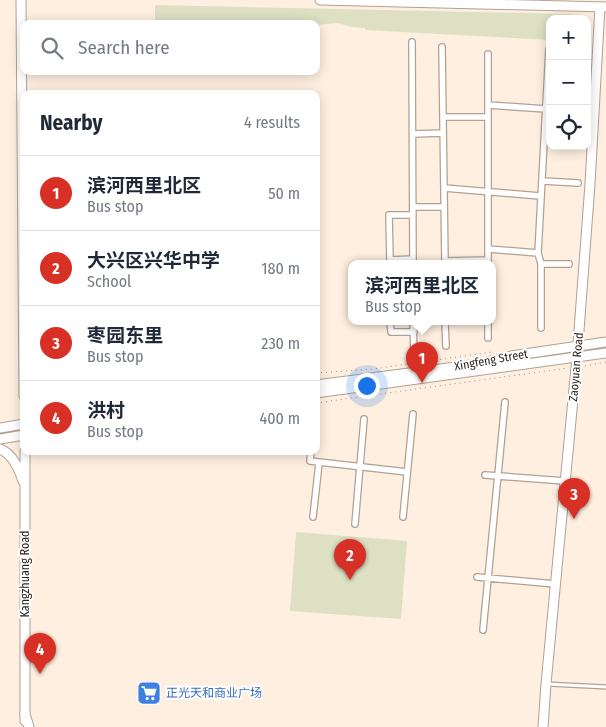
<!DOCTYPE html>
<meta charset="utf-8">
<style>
:root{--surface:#fff;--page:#f2f2f3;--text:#1f2937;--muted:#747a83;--line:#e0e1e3;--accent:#d93025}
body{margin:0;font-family:"Fira Sans Condensed","Noto Sans SC",sans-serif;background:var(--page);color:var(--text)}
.controls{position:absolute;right:15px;top:15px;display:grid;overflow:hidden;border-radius:10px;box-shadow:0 2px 12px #0003}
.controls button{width:45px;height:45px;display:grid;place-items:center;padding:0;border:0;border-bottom:1px solid var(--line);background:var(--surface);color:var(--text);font:25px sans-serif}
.you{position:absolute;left:366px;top:385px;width:18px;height:18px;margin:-12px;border:4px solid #fff;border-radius:50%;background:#1a73e8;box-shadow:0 0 0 8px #1a73e833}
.badge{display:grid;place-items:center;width:32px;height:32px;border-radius:50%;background:var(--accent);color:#fff;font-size:16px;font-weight:700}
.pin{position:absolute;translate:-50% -41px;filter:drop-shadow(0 1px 2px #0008)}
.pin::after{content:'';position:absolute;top:26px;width:18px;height:15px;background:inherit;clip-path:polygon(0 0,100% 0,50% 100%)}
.popup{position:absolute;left:348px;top:260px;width:148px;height:65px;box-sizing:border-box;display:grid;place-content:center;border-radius:10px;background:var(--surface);filter:drop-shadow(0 1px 4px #0005);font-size:16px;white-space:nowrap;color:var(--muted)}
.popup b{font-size:19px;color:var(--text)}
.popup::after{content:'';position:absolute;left:50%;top:100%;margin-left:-10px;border:10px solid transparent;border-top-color:var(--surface)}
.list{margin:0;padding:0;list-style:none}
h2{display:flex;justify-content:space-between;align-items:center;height:65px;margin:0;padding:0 20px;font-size:21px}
h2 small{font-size:16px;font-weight:400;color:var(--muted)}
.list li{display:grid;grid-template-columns:32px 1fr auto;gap:15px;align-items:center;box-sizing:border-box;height:75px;padding:0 20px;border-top:1px solid var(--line)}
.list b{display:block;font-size:19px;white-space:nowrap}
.list p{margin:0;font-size:16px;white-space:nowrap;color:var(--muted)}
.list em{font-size:16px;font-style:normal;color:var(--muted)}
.icon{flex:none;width:28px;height:28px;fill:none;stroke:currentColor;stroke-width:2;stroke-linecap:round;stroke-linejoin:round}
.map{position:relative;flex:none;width:606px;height:727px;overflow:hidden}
.search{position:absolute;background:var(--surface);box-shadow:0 2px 12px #0003;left:20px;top:20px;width:300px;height:55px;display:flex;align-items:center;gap:12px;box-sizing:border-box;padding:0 18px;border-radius:10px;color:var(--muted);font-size:19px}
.panel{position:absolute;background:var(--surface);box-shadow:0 2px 12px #0003;left:20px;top:90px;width:300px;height:365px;border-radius:10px}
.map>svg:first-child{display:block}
</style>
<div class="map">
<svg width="606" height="727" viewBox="0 0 606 727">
<rect width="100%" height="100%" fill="#feefe0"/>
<path fill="#dde0c3" d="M 155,5 L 572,14 L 578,16 L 580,19 L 550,19 L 550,40 L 365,30 L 365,28 L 351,27 L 338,23 L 316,25 L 155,24 Z
M 296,532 L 407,541 L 401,619 L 290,611 Z"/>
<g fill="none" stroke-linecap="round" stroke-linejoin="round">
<g stroke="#b0a193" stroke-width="5.5">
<path id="lane" d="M 547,684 L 606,687"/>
</g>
<g stroke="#b0a193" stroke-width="8">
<path id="street" d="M 412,42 L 413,264
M 442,47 L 445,264
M 488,54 L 488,264
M 488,105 L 546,109
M 443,117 L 488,117
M 413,134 L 443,133
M 543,181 L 578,183
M 444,188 L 540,196
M 413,207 L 444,207
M 413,215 L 389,215 L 390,260 L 413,259
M 488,249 L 538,253
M 445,261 L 488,260
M 541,264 L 569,264
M 390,322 L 391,332 L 414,332
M 413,322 L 414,355
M 445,322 L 446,346
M 488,322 L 488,338
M 541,328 L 541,264 L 538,253 L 549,49
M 311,451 L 310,461 L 407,472
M 485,475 L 565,481
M 313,517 L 319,463
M 403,517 L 413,414
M 355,524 L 364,419
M 477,577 L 555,584
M 483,630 L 505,402"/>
</g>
<g stroke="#b0a193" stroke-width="11">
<path id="secondary" d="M 21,0 L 24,396
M 320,0 L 606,7
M 316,385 L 479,364 L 511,356 L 606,342
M 316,393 L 606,353
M 0,428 L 24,424
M 0,439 L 24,435
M 0,449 C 13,454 19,469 23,481
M 25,721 L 25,451
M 543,727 L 546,684 L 577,357 L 590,184 L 600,7"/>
</g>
<g stroke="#b0a193" stroke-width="11">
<path id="primary" d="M 25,714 L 29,727"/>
</g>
<path stroke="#968c82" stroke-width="1" stroke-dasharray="1 4" stroke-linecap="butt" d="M 585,366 L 606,362
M 316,373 L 373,369 L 492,352
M 316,403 L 568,368"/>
<use href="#lane" stroke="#fff" stroke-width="3"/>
<use href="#street" stroke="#fff" stroke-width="5.5"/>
<use href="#secondary" stroke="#fff" stroke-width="9"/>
<use href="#primary" stroke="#fff" stroke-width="9"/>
</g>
<defs>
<g id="supermarket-square" transform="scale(1.25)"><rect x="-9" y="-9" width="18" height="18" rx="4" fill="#3f7fe0" stroke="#fff"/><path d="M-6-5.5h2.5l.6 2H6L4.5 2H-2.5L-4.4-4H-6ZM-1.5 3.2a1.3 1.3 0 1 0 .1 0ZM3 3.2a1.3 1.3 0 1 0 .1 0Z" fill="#fff"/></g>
</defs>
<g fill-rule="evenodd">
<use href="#supermarket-square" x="149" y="693"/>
</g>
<g text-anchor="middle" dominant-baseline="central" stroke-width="4" stroke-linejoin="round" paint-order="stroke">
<g font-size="12" fill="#2b2520" stroke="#fff">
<text transform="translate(491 360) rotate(-10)">Xingfeng Street</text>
<text transform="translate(576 367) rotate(-85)">Zaoyuan Road</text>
<text transform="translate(25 574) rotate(-90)">Kangzhuang Road</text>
</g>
<g font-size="12" fill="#366cbe" stroke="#fff" text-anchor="start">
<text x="166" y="693">正光天和商业广场</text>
</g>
</g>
</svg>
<div class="controls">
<button>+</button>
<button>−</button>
<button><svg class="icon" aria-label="locate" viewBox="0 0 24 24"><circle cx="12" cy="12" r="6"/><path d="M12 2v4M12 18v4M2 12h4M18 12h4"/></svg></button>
</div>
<div class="you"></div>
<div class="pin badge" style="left:422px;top:383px">1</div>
<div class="popup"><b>滨河西里北区</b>Bus stop</div>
<div class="pin badge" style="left:350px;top:580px">2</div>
<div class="pin badge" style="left:574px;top:519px">3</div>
<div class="pin badge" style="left:40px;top:674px">4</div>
<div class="search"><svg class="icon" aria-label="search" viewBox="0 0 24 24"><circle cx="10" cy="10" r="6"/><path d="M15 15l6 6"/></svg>Search here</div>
<section class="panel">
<h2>Nearby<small>4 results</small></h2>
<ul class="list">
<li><span class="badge">1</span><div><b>滨河西里北区</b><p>Bus stop</p></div><em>50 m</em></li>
<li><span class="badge">2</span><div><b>大兴区兴华中学</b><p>School</p></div><em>180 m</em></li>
<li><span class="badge">3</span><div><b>枣园东里</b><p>Bus stop</p></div><em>230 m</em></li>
<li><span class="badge">4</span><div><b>洪村</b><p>Bus stop</p></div><em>400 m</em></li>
</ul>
</section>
</div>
